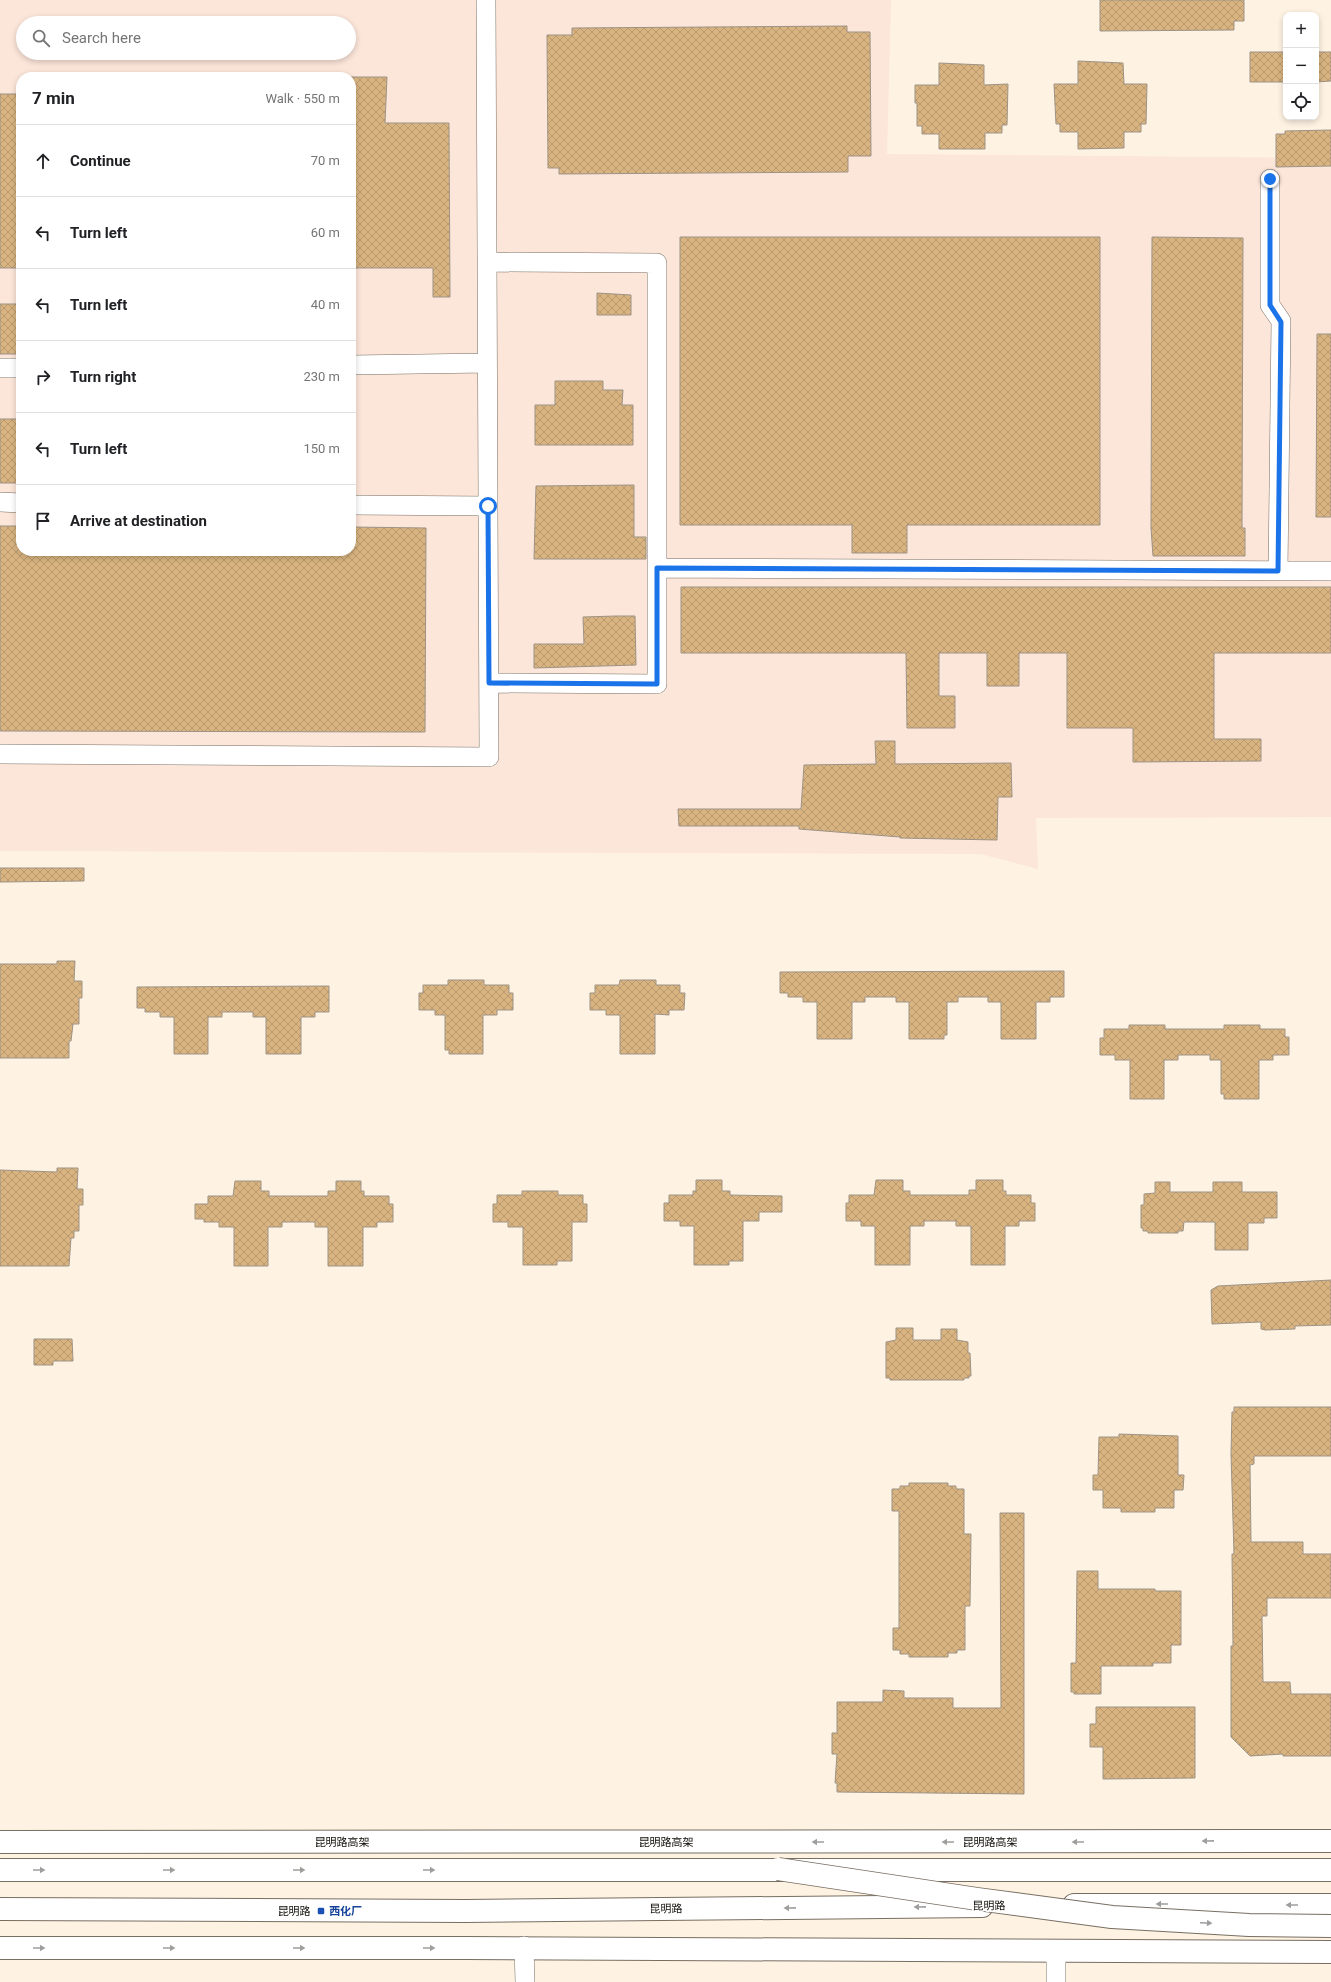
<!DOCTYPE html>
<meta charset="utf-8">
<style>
:root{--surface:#fff;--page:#f2f2f2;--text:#202124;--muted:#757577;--line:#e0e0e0}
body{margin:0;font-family:Roboto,"Noto Sans SC",sans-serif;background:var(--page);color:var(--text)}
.controls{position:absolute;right:12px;top:12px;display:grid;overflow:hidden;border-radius:8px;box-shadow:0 2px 6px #0003}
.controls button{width:36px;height:36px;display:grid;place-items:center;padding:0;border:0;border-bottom:1px solid var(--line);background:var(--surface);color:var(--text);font:20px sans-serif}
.stop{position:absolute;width:12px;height:12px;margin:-9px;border:3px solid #1a73e8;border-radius:50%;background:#fff}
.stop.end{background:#1a73e8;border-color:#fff;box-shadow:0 1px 4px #0008}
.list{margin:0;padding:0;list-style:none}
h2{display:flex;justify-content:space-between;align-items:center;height:52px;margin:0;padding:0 16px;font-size:17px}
h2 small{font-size:13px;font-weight:400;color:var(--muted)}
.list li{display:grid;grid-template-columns:26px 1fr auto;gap:12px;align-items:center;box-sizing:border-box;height:72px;padding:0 16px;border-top:1px solid var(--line)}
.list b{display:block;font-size:15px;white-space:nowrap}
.list em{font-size:13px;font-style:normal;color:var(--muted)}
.icon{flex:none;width:22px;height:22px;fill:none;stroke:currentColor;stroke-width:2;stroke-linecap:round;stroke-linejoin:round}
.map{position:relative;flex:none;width:1331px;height:1982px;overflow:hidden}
.search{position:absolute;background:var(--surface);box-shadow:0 2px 6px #0003;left:16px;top:16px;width:340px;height:44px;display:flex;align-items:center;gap:10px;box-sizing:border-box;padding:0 14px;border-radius:22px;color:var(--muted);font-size:15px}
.panel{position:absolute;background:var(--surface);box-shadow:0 2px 6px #0003;left:16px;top:72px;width:340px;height:484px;border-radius:16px}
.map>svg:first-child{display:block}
</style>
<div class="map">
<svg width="1331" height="1982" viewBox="0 0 1331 1982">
<defs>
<pattern id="building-cross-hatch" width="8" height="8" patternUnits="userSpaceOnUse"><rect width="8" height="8" fill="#d9b481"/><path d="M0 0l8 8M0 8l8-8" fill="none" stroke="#b99a6e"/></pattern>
</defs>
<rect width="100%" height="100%" fill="#fef2e3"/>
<path fill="#fce5d9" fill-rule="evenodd" d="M 0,0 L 891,0 L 887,154 L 1331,158 L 1331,817 L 1036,818 L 1038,869 L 981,854 L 0,851 ZM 23,23 L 349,23 L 349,53 L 23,53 ZM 21,77 L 351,77 L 351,551 L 21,551 Z"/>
<path fill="url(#building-cross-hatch)" stroke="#9d9385" d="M 1100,0 L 1244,0 L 1244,21 L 1234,21 L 1234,30 L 1100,31 Z
M 847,26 L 847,32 L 870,32 L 871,156 L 848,156 L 848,172 L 559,174 L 559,168 L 548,168 L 547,35 L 572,35 L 572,28 Z
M 1250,52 L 1286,52 L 1286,82 L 1250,82 Z
M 1316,52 L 1331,52 L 1331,81 L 1316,82 Z
M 1078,61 L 1123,63 L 1124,84 L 1147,84 L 1146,124 L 1141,124 L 1141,132 L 1124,132 L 1124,148 L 1078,149 L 1078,132 L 1060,132 L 1060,124 L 1056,124 L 1054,84 L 1078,84 Z
M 939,63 L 984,65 L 984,85 L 1008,84 L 1007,125 L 1002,125 L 1002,133 L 985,133 L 985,149 L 939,149 L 939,134 L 922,134 L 922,126 L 917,126 L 917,103 L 915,103 L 915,85 L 939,85 Z
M 351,77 L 387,77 L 385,123 L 449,123 L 450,297 L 433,297 L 433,268 L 351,268 Z
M 0,94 L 21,94 L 21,268 L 0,268 Z
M 1331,130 L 1331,166 L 1276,167 L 1276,134 L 1285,134 L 1285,131 Z
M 680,237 L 1100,237 L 1100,525 L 907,525 L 907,553 L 852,553 L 852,525 L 680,525 Z
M 1152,237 L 1243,238 L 1242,528 L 1245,528 L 1245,556 L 1153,556 L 1151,528 Z
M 597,293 L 631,295 L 631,315 L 597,315 Z
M 0,304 L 21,304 L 21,354 L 0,354 Z
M 1317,334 L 1331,334 L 1331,517 L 1316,517 Z
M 555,381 L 603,381 L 603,390 L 623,390 L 622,405 L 633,405 L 633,445 L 535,445 L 535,405 L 555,405 Z
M 0,419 L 21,419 L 21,483 L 0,483 Z
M 634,485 L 634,537 L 646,537 L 646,559 L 534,559 L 536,486 Z
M 0,526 L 21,526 L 21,551 L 351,551 L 351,527 L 426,528 L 425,732 L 0,731 Z
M 681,587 L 1331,587 L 1331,653 L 1214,653 L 1214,739 L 1261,739 L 1261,761 L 1133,762 L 1133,728 L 1067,728 L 1067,653 L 1019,653 L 1019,686 L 987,686 L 987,653 L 939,653 L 939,696 L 955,696 L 955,728 L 907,728 L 906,653 L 681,653 Z
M 616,616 L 635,616 L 636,665 L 534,668 L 534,644 L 584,644 L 583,617 Z
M 875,741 L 895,741 L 895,764 L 1011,763 L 1012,797 L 998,797 L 997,840 L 900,838 L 900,837 L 799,829 L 799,826 L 679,826 L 678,809 L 801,809 L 804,765 L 876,764 Z
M 0,868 L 84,868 L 84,881 L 0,882 Z
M 57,961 L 75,961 L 74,981 L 82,981 L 82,998 L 79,998 L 79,1024 L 73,1024 L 71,1041 L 69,1041 L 69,1058 L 0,1058 L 0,964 L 57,964 Z
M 1064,971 L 1064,997 L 1050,997 L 1050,1002 L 1036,1002 L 1036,1039 L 1001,1039 L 1001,1002 L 988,1002 L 988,997 L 958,997 L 958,1002 L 947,1002 L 947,1035 L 944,1035 L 944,1039 L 909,1039 L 909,1002 L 896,1002 L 896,997 L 865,997 L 865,1002 L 852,1002 L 852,1039 L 817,1039 L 817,1002 L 803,1002 L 803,997 L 788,997 L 788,993 L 780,993 L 780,972 Z
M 448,980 L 484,980 L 484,985 L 509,985 L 509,993 L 513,993 L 513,1010 L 497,1010 L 497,1015 L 483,1015 L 483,1054 L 449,1054 L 449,1050 L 445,1050 L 445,1015 L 435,1015 L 435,1010 L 419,1010 L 419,993 L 423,993 L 423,985 L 448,985 Z
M 620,980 L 656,980 L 656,985 L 680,985 L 680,993 L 685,993 L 684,1010 L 669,1010 L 669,1015 L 655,1014 L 655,1054 L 620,1054 L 620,1015 L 606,1015 L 606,1010 L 590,1010 L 590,993 L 595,993 L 595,985 L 619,985 Z
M 329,986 L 329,1012 L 315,1012 L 315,1017 L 301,1017 L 301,1054 L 266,1054 L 266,1017 L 253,1017 L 253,1012 L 222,1012 L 222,1017 L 208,1017 L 208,1054 L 174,1054 L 174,1017 L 160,1017 L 160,1012 L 145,1012 L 145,1008 L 137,1008 L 137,987 Z
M 1129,1025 L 1165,1025 L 1165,1029 L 1224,1029 L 1224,1025 L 1260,1025 L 1260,1029 L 1285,1029 L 1285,1037 L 1289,1037 L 1289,1055 L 1273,1055 L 1273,1060 L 1259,1060 L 1259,1099 L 1224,1099 L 1224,1094 L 1221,1094 L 1221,1060 L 1210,1060 L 1210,1055 L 1178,1055 L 1178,1060 L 1164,1060 L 1164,1099 L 1130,1099 L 1130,1060 L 1115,1060 L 1115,1055 L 1100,1055 L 1100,1038 L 1104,1038 L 1104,1029 L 1129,1029 Z
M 57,1168 L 78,1168 L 77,1189 L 83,1189 L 83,1205 L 79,1205 L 79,1231 L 74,1231 L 74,1238 L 71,1238 L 69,1266 L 0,1266 L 0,1170 L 57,1172 Z
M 696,1180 L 722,1180 L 722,1191 L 730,1191 L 730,1195 L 782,1196 L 782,1212 L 759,1212 L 759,1221 L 743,1221 L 743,1261 L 729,1261 L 729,1265 L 694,1265 L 694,1226 L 680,1226 L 680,1221 L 664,1221 L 664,1203 L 669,1203 L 669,1195 L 693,1195 L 693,1191 L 696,1191 Z
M 876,1180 L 903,1180 L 903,1191 L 910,1191 L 910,1195 L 969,1195 L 969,1190 L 976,1190 L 976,1180 L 1003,1180 L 1003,1191 L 1006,1191 L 1006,1195 L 1031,1195 L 1031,1203 L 1035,1203 L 1035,1221 L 1019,1221 L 1019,1226 L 1005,1226 L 1005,1265 L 971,1265 L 971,1226 L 956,1226 L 956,1221 L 924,1221 L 924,1226 L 910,1226 L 910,1265 L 875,1265 L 875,1226 L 861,1226 L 861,1221 L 846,1221 L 846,1203 L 849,1203 L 849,1195 L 874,1195 Z
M 235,1181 L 261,1181 L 261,1191 L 269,1191 L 269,1196 L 328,1196 L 328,1191 L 336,1191 L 336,1181 L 361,1181 L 361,1191 L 364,1191 L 364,1196 L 389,1196 L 389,1204 L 393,1204 L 393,1222 L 377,1222 L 377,1227 L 363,1227 L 363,1266 L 328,1266 L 328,1227 L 315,1227 L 315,1222 L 282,1222 L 282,1227 L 268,1227 L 268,1266 L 234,1266 L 234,1227 L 219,1227 L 219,1222 L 204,1222 L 204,1219 L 195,1219 L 195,1204 L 208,1204 L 208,1196 L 233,1196 Z
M 1155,1182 L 1170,1182 L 1170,1192 L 1213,1192 L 1213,1182 L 1242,1182 L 1242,1192 L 1277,1192 L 1277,1218 L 1264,1218 L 1264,1223 L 1248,1223 L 1248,1250 L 1215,1250 L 1215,1222 L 1184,1222 L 1183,1231 L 1178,1231 L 1178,1233 L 1148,1233 L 1148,1231 L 1143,1231 L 1143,1228 L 1141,1228 L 1141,1205 L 1144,1205 L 1144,1194 L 1155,1193 Z
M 522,1191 L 558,1191 L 558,1195 L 583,1195 L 583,1204 L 587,1204 L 587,1222 L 572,1222 L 572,1261 L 557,1261 L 557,1265 L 523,1265 L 523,1227 L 508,1227 L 508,1222 L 493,1222 L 493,1204 L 497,1204 L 497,1195 L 522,1195 Z
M 1331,1280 L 1331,1325 L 1295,1326 L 1295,1329 L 1265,1330 L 1261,1329 L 1261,1322 L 1212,1324 L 1211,1290 L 1218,1286 Z
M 896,1328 L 913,1328 L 913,1340 L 941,1340 L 941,1329 L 957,1329 L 957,1340 L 968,1342 L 968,1353 L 970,1353 L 971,1376 L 969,1376 L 969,1378 L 964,1378 L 964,1380 L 890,1380 L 890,1378 L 886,1378 L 886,1342 L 896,1340 Z
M 34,1339 L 72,1339 L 73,1361 L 53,1361 L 53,1365 L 34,1365 Z
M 1234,1407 L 1331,1407 L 1331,1456 L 1254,1456 L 1254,1464 L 1250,1465 L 1251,1542 L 1303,1542 L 1303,1554 L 1331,1554 L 1331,1598 L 1267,1598 L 1267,1616 L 1262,1616 L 1263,1682 L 1290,1682 L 1291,1694 L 1331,1694 L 1331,1756 L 1283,1756 L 1283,1754 L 1250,1756 L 1231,1737 L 1231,1646 L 1233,1646 L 1232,1554 L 1234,1554 L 1231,1454 L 1232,1412 L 1234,1412 Z
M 1119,1434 L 1178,1436 L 1178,1475 L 1184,1475 L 1183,1490 L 1174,1490 L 1174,1508 L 1155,1508 L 1155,1512 L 1121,1512 L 1121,1508 L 1103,1508 L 1103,1490 L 1093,1490 L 1093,1475 L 1098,1475 L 1099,1437 L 1119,1437 Z
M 909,1483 L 948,1483 L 948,1486 L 956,1486 L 956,1489 L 964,1489 L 964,1534 L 971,1534 L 970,1606 L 965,1606 L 965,1650 L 957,1650 L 957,1653 L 948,1653 L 948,1657 L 909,1657 L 909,1654 L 900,1654 L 900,1650 L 893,1650 L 893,1628 L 899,1628 L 899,1511 L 892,1511 L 892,1489 L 900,1489 L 900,1486 L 909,1486 Z
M 1000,1513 L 1024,1513 L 1024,1794 L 837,1792 L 837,1783 L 835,1783 L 837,1754 L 832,1754 L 832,1733 L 837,1733 L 837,1702 L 883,1702 L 883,1690 L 904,1691 L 904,1698 L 953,1698 L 953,1708 L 1001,1708 Z
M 1077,1571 L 1098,1571 L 1098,1589 L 1155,1589 L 1155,1591 L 1181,1591 L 1181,1645 L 1171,1645 L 1171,1663 L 1153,1663 L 1153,1666 L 1101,1666 L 1101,1694 L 1074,1694 L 1074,1692 L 1071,1692 L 1071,1663 L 1076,1663 Z
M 1096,1707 L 1195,1707 L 1195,1778 L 1103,1779 L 1103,1747 L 1090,1747 L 1090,1724 L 1096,1724 Z"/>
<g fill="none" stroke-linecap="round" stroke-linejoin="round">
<g stroke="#786e61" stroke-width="20">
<path id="minor" d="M 1270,179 L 1270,305 L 1281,321 L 1278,571
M 487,262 L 657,263 L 657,684 L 489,683
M 351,365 L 487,363
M 0,368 L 21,368
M 0,502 L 21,503
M 351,505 L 488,506
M 657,568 L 1331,571
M 0,754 L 489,757 L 486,0
M 524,1946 L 525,1982
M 1056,1951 L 1056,1982"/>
</g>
<g stroke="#786e61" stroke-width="24">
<path id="major" d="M 1074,1905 L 1331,1905
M 0,1909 L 465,1911 L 982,1906
M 0,1948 L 466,1948 L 1331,1952"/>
</g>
<g stroke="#786e61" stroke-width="24">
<path id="highway" d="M 0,1842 L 1331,1841
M 0,1870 L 1331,1870"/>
</g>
<use href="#minor" stroke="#fff" stroke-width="19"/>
<use href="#major" stroke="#fff" stroke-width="22"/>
<use href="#highway" stroke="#fff" stroke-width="22"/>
<g stroke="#786e61" stroke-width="24" stroke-linecap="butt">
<path id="highway-bridge" d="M 778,1869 L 977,1899 L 1112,1917 L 1249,1925 L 1331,1926"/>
</g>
<use href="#highway-bridge" stroke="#fff" stroke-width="22"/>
</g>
<defs><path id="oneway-solid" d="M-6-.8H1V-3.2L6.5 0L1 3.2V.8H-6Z"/></defs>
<g fill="#9f9e9c">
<use href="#oneway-solid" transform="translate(1208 1841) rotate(179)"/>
<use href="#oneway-solid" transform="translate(818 1842) rotate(-180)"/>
<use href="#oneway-solid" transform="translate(948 1842) rotate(-180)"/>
<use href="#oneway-solid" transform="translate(1078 1842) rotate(-180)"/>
<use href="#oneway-solid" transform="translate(39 1870)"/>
<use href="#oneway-solid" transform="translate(169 1870)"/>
<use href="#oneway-solid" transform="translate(299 1870)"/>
<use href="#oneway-solid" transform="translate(429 1870)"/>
<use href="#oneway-solid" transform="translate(1162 1904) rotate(180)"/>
<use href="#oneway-solid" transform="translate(1292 1905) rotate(-180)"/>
<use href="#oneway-solid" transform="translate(920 1907) rotate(179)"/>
<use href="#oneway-solid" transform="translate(790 1908) rotate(179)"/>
<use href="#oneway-solid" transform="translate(1206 1923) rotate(3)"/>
<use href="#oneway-solid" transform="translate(39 1948)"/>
<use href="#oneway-solid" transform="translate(169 1948)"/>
<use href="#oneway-solid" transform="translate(299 1948)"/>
<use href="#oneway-solid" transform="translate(429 1948)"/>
</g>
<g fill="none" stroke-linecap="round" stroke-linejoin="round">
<path stroke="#1a73e8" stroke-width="5" d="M 488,506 L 489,683 L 657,684 L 657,568 L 1278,571 L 1281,322 L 1270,305 L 1270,179"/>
</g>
<rect fill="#1a4fb4" stroke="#fff" stroke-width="1.5" x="317" y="1907" width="8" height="8" rx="2"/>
<g text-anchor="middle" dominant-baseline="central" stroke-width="3.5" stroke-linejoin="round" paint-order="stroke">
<g font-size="11" fill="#100d08" stroke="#fff">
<text x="342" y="1842">昆明路高架</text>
<text x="666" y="1842">昆明路高架</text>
<text x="990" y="1842">昆明路高架</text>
<text transform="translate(989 1906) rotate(-1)">昆明路</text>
<text transform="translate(666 1909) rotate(-1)">昆明路</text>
<text x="294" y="1911">昆明路</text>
</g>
<g font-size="11" font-weight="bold" fill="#164399" stroke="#fff" text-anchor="start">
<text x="329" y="1911">西化厂</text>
</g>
</g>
</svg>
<div class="controls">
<button>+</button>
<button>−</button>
<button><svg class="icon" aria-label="locate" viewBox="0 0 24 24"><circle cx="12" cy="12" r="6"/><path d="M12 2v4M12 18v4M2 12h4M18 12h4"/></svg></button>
</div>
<div class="stop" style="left:488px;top:506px"></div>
<div class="stop end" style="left:1270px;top:179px"></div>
<div class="search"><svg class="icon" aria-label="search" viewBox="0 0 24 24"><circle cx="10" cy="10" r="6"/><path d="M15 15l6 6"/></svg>Search here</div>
<section class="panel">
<h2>7 min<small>Walk · 550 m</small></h2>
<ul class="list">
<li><svg class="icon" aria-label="ahead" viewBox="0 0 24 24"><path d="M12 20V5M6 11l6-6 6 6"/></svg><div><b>Continue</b></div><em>70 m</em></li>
<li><svg class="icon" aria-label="left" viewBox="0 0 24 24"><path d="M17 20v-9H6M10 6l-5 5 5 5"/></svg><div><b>Turn left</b></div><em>60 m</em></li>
<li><svg class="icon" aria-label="left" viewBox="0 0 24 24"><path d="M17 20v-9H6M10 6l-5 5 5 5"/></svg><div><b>Turn left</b></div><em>40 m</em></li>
<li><svg class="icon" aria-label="right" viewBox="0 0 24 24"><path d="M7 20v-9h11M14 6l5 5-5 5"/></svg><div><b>Turn right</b></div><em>230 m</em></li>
<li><svg class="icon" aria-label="left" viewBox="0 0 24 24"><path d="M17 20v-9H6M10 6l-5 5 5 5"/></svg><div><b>Turn left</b></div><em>150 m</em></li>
<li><svg class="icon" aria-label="arrive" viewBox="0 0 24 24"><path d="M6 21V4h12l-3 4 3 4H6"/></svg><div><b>Arrive at destination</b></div></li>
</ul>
</section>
</div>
